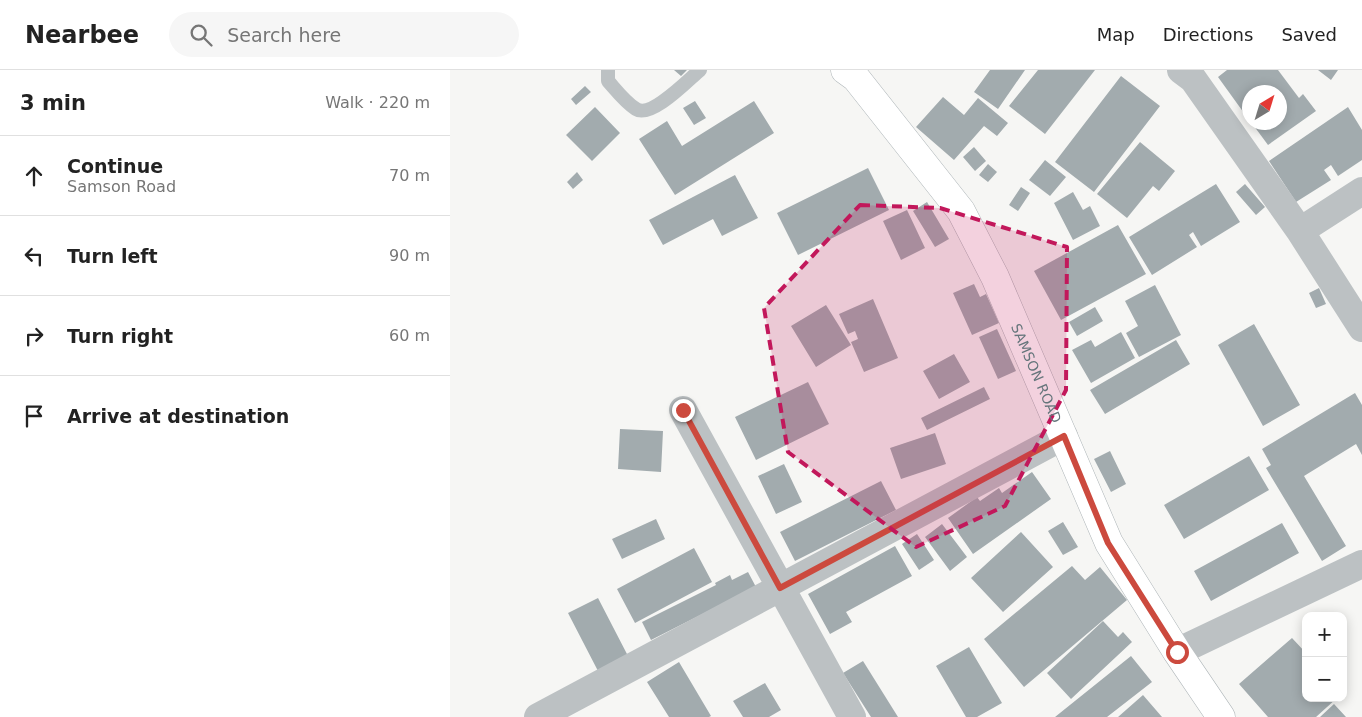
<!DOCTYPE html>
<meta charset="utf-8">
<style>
:root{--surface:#fff;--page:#f6f6f6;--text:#222;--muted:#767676;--line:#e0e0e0}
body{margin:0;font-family:"DejaVu Sans",sans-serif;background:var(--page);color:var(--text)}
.controls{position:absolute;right:15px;bottom:15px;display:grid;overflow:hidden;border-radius:10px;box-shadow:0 2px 12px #0003}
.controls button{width:45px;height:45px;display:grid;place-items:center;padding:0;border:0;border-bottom:1px solid var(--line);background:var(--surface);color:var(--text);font:25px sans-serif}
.compass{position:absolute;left:792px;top:15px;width:45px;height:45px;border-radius:50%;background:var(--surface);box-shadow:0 2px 12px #0003;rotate:38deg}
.stop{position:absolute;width:15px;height:15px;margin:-11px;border:4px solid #cc4a3e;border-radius:50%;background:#fff}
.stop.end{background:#cc4a3e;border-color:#fff;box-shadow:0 1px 5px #0008}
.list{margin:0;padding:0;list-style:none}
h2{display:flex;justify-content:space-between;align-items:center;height:65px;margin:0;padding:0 20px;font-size:21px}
h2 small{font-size:16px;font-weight:400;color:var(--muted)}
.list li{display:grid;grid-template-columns:32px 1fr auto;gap:15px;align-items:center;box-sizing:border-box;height:80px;padding:0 20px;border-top:1px solid var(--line)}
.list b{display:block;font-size:19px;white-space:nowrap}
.list p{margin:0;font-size:16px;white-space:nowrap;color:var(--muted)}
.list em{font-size:16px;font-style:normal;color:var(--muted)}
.icon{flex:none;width:28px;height:28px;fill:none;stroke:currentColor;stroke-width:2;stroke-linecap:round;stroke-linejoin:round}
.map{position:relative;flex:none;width:912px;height:647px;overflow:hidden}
header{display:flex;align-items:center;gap:30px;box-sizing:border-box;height:70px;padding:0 25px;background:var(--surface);border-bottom:1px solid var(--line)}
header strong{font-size:24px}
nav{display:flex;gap:28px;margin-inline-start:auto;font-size:18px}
.search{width:350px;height:45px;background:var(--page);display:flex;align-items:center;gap:12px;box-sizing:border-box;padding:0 18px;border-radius:28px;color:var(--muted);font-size:19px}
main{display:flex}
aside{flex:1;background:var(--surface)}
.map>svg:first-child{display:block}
</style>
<header>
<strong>Nearbee</strong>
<div class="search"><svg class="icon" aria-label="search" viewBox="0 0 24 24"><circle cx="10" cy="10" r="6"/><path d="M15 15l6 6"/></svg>Search here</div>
<nav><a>Map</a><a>Directions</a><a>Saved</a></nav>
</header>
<main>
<aside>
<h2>3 min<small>Walk · 220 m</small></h2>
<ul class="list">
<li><svg class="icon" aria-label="ahead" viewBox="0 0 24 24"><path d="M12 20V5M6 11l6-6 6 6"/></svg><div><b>Continue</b><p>Samson Road</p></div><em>70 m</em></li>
<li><svg class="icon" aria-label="left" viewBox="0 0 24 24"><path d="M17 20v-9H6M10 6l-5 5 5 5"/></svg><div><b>Turn left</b></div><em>90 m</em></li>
<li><svg class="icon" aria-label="right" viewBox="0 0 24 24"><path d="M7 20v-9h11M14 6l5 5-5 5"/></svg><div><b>Turn right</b></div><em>60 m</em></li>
<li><svg class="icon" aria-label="arrive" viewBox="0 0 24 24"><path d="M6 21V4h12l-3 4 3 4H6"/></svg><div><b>Arrive at destination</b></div></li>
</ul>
</aside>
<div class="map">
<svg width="912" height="647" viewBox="0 0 912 647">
<rect width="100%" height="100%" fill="#f6f6f4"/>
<path fill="#a2abae" d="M 224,0 L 237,0 L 231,6 Z
M 540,0 L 575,0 L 548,39 L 524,22 Z
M 588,0 L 645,0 L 595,64 L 559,36 Z
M 777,0 L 828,0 L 849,28 L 853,24 L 866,41 L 818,75 L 801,52 L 829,52 L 829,22 L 799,22 L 799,50 L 768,7 Z
M 868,0 L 888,0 L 881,10 Z
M 671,6 L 710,36 L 644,122 L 605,92 Z
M 135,16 L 141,22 L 126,35 L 121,29 Z
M 493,27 L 514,45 L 528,28 L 558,53 L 547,66 L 534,56 L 504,90 L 466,57 Z
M 245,31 L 256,48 L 244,55 L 233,38 Z
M 304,31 L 324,63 L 225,125 L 189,69 L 217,51 L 232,76 Z
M 145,37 L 170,63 L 142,91 L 116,65 Z
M 898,37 L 912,60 L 912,90 L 888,106 L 881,95 L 874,100 L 881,110 L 846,132 L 819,91 Z
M 690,72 L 725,101 L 709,121 L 703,116 L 677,148 L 647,124 Z
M 524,77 L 536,91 L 525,101 L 513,87 Z
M 595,90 L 616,107 L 600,126 L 579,110 Z
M 538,94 L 547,102 L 538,112 L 529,105 Z
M 418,98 L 439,140 L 348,185 L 327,143 Z
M 127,102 L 133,110 L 123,119 L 117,112 Z
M 285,105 L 308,148 L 272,166 L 263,149 L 213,175 L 199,150 Z
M 766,114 L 790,152 L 751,176 L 743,162 L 739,165 L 747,177 L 702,205 L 679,167 Z
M 795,114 L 815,137 L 806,145 L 786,122 Z
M 571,117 L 580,123 L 568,141 L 559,135 Z
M 623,122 L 633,140 L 640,136 L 650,156 L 623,170 L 604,133 Z
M 477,132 L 499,169 L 485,177 L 463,141 Z
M 457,140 L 475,178 L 451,190 L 433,151 Z
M 668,155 L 696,204 L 611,250 L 584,201 Z
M 524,214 L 530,227 L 536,224 L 549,253 L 522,265 L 503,223 Z
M 705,215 L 731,265 L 689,287 L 676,263 L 688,256 L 675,231 Z
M 869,218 L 876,234 L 866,238 L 859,223 Z
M 423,229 L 448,288 L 414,302 L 401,272 L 408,269 L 405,261 L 398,264 L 389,244 Z
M 376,235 L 401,275 L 366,297 L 341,256 Z
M 645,237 L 653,251 L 627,266 L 619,252 Z
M 804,254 L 850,335 L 813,356 L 768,275 Z
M 547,259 L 566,301 L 548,309 L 529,267 Z
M 671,262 L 685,288 L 641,313 L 622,280 L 641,270 L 645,277 Z
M 726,270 L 740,294 L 655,344 L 640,320 Z
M 504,284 L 520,312 L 489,329 L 473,301 Z
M 358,312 L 379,354 L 306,390 L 285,347 Z
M 534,317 L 540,329 L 477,360 L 471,348 Z
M 905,323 L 912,335 L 912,385 L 906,374 L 854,406 L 896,476 L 872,491 L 816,398 L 821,395 L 812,379 Z
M 170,359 L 213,361 L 211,402 L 168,399 Z
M 485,363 L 496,394 L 451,409 L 440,378 Z
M 660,381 L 676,414 L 661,422 L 644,389 Z
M 799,386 L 819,420 L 734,469 L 714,435 Z
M 334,394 L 352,432 L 326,444 L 308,406 Z
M 582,402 L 601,429 L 523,484 L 498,448 L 527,427 L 530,431 L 549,418 L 552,423 Z
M 431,411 L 446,440 L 345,491 L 330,462 Z
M 206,449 L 215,469 L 172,489 L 162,469 Z
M 613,452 L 628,477 L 613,485 L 598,461 Z
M 832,453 L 849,483 L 761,531 L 744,501 Z
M 492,454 L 517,487 L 500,501 L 475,467 Z
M 571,462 L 603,497 L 553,542 L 521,508 Z
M 467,464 L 484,490 L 469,500 L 452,474 Z
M 445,476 L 462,506 L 396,542 L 402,552 L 380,564 L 358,524 Z
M 244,478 L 262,512 L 185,553 L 167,519 Z
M 622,496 L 635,510 L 650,497 L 677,530 L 574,617 L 534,569 Z
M 298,502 L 306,517 L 201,570 L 192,552 L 266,515 L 265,513 L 280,505 L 282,510 Z
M 148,528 L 178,586 L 148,601 L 118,543 Z
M 653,551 L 668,567 L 673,562 L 682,572 L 621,629 L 597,603 Z
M 842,568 L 856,583 L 856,628 L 887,628 L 866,647 L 818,647 L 789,614 Z
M 519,577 L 552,633 L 527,647 L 516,647 L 486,596 Z
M 681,586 L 702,612 L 657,647 L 605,647 Z
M 413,591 L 448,647 L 421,647 L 393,603 Z
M 229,592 L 261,646 L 259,647 L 219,647 L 197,612 Z
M 315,613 L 331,640 L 319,647 L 293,647 L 283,631 Z
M 693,625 L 712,647 L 668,647 Z
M 884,634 L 896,647 L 870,647 Z"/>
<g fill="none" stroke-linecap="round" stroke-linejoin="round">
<g stroke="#aeb5b8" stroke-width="29">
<g id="secondary">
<path id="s1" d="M 395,0 L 406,8 L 511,141 L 545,207 L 659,473 L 727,582 L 771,647"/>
</g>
</g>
<path stroke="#bcc1c3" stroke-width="14" d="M 158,0 L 158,11 C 166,20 175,32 186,39 C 201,49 238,10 250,0"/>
<path stroke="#bcc1c3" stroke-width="28" d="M 731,0 L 743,9 L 850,161 L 912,258
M 850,161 L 912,121
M 233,340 L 402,647
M 727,582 L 912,494
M 88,647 L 614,366"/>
<use href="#secondary" stroke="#fff" stroke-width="28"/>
</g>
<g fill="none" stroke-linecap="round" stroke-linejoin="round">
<path stroke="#cc4a3e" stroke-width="6" d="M 233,340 L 330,518 L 614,366 L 658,473 L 727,582"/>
</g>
<path fill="#c2185b" fill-opacity="0.2" stroke="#c2185b" stroke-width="4" stroke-dasharray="10 6" stroke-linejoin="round" d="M 410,135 L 490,138 L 617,177 L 616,320 L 555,436 L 466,477 L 338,382 L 314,238 Z"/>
<g text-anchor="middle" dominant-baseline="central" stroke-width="5" stroke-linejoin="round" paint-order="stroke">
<g font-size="14" fill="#65757b" stroke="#fff">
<text stroke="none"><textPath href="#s1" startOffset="362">SAMSON ROAD</textPath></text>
</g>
</g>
</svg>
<div class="controls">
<button>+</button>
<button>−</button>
</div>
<svg class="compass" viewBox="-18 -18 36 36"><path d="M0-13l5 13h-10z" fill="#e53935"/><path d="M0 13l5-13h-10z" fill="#767676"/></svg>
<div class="stop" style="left:727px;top:582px"></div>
<div class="stop end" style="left:233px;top:340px"></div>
</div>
</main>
